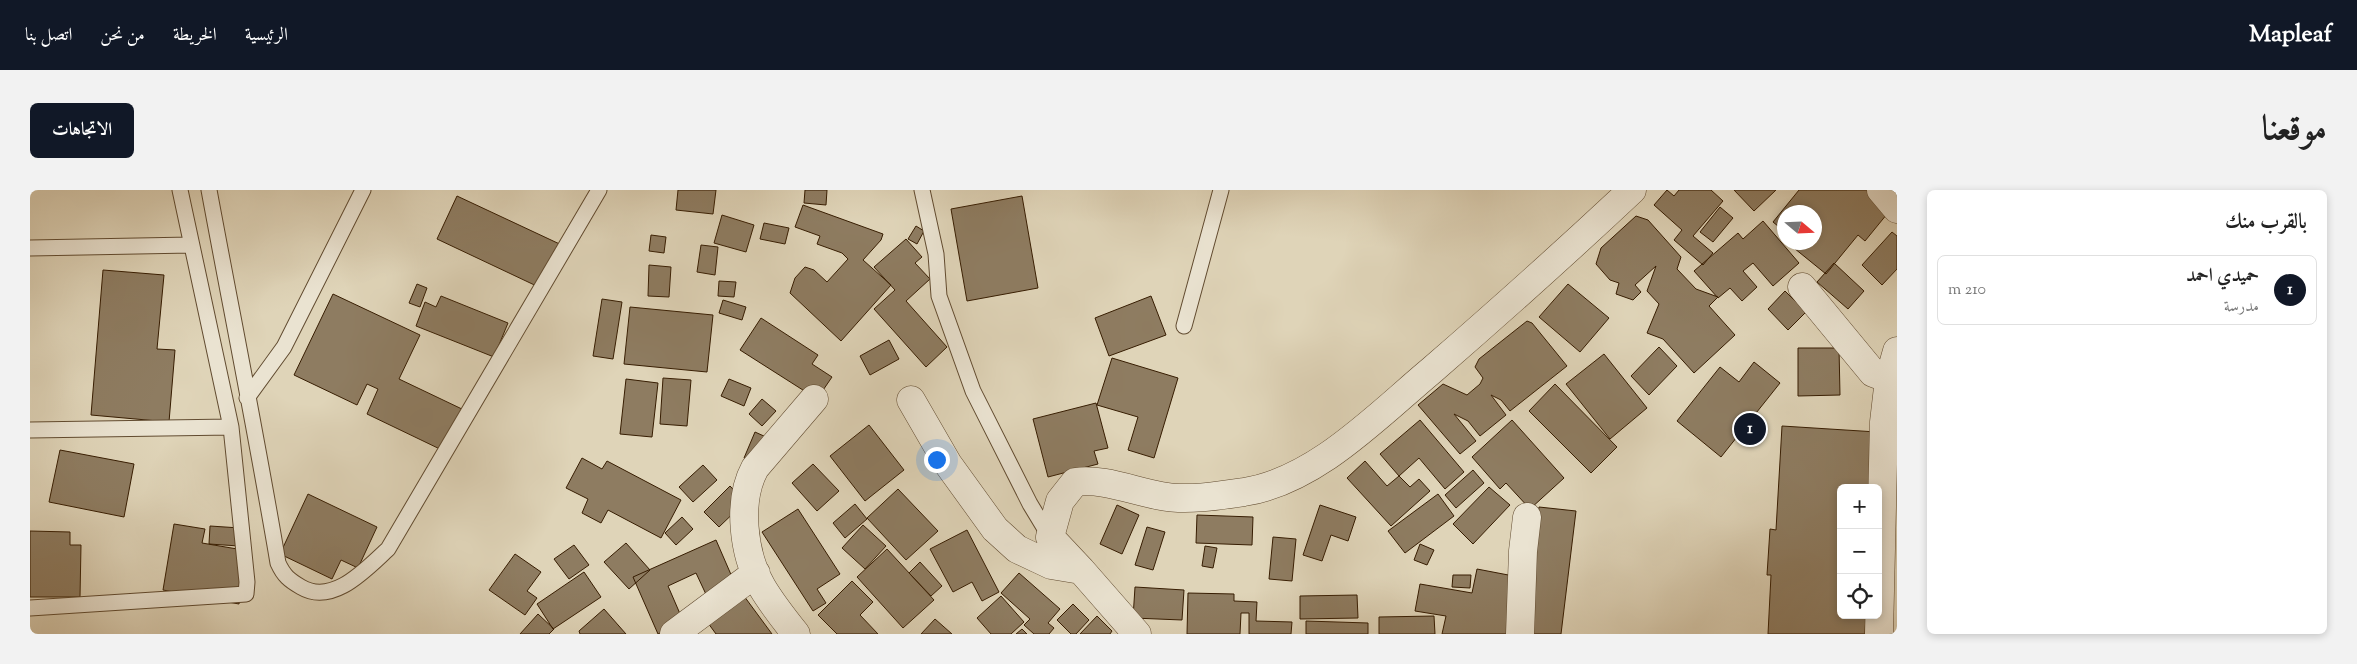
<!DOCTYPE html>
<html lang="ar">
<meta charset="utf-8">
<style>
:root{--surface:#fff;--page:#f2f2f2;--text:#222;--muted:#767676;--line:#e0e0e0;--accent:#111827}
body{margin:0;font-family:"Sorts Mill Goudy",Amiri,serif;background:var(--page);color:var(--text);direction:rtl}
.controls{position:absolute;right:15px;bottom:15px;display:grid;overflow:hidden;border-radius:8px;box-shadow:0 2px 8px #0003}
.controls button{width:45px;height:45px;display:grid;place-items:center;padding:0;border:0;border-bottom:1px solid var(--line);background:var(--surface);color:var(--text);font:25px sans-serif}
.compass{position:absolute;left:1747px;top:15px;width:45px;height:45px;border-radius:50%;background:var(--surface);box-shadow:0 2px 8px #0003;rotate:109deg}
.you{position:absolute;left:906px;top:269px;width:18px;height:18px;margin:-12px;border:4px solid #fff;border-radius:50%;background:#1a73e8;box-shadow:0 0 0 8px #1a73e833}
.badge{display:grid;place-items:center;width:32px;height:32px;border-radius:50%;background:var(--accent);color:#fff;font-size:16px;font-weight:700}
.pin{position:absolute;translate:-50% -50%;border:2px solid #fff;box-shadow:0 1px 5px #0006}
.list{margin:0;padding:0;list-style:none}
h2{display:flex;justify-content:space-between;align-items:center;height:65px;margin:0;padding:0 20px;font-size:21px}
h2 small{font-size:16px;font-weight:400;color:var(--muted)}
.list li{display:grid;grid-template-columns:32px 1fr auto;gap:15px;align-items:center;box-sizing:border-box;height:70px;margin:0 10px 10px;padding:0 10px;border:1px solid var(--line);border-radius:8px}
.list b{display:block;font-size:19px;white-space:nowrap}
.list p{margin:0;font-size:16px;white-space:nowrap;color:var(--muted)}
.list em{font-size:16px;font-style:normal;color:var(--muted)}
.icon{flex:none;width:28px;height:28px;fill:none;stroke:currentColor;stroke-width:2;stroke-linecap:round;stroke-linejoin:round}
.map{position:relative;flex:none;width:1867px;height:444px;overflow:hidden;direction:ltr;border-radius:8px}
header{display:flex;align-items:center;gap:30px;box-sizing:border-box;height:70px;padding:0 25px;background:var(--accent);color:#fff}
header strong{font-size:24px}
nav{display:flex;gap:28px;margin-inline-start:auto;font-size:18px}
.intro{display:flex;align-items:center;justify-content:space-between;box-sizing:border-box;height:120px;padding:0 30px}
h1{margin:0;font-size:35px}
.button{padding:12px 22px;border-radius:8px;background:var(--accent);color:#fff;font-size:18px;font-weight:700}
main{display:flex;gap:30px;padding:0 30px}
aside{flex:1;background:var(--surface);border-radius:8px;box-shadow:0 2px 8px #0003}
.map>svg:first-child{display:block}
</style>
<header>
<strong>Mapleaf</strong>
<nav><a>الرئيسية</a><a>الخريطة</a><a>من نحن</a><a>اتصل بنا</a></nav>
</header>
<div class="intro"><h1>موقعنا</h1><a class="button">الاتجاهات</a></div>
<main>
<aside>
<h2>بالقرب منك<small></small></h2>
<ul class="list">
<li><span class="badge">1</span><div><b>حميدي احمد</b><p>مدرسة</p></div><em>210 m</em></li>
</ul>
</aside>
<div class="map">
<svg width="1867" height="444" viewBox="0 0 1867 444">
<rect width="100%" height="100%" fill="#dfd4b8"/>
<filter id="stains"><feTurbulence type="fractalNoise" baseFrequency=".004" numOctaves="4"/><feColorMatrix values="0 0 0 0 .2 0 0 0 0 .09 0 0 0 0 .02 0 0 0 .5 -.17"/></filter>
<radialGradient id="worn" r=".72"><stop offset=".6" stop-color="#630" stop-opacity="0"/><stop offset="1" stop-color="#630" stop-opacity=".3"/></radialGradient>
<path fill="#8e7c61" stroke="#371d02" d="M 648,0 L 686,0 L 683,24 L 646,20 Z
M 775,0 L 797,0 L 796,15 L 774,13 Z
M 1637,0 L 1644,6 L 1649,0 L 1681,0 L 1693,11 L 1663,46 L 1683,63 L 1673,75 L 1644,50 L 1652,40 L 1624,15 Z
M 1704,0 L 1746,0 L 1724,21 Z
M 1769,0 L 1851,0 L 1866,13 L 1835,51 L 1828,45 L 1796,84 L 1759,54 L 1784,52 L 1784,22 L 1754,22 L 1754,41 L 1743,32 Z
M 427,6 L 536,57 L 515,100 L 407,49 Z
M 992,6 L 1008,98 L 937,111 L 921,19 Z
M 773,15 L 853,44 L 851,50 L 833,70 L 861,95 L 811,151 L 760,103 L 765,88 L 775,77 L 784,80 L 797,92 L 818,69 L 812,63 L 787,54 L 790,46 L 765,37 Z
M 1690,17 L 1703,28 L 1683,52 L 1670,42 Z
M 692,25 L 724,35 L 716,62 L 684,53 Z
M 1606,26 L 1618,30 L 1651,67 L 1647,79 L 1666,99 L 1688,107 L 1679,116 L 1705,145 L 1664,183 L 1633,149 L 1617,143 L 1629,114 L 1617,101 L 1626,76 L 1605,95 L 1611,102 L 1603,110 L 1586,104 L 1589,93 L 1580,90 L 1566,74 L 1571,58 Z
M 1733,31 L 1769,73 L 1743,96 L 1723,73 L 1713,81 L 1727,97 L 1712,111 L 1700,98 L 1688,108 L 1664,81 L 1708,43 L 1713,49 Z
M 734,33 L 759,38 L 755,54 L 730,49 Z
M 886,36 L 894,41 L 887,54 L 878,49 Z
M 1862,42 L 1867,46 L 1867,79 L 1852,95 L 1832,75 Z
M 621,45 L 636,47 L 634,63 L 619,61 Z
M 876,49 L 892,67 L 885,73 L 900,89 L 876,111 L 917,157 L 896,177 L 844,119 L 865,100 L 844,77 Z
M 671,55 L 688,57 L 685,85 L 667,82 Z
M 1804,73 L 1834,101 L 1818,119 L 1787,92 Z
M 619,75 L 641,77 L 639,107 L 618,106 Z
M 73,80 L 134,85 L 127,159 L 145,160 L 139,232 L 61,225 Z
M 689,91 L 706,92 L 704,107 L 688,106 Z
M 387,94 L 397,98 L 390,117 L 379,113 Z
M 1538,94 L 1579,128 L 1550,162 L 1509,127 Z
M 1755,101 L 1776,122 L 1758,140 L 1738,119 Z
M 303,104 L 390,145 L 369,189 L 434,220 L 414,261 L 337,224 L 348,199 L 337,194 L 327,215 L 264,185 Z
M 411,106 L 478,133 L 464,167 L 386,136 L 395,112 L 406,117 Z
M 1121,106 L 1136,145 L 1079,166 L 1065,128 Z
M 572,109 L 592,112 L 583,169 L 563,166 Z
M 693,110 L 716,117 L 712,130 L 689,123 Z
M 600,117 L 683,125 L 677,182 L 594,174 Z
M 731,128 L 788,165 L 782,174 L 802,187 L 787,209 L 710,160 Z
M 1497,131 L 1502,133 L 1537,176 L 1480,221 L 1471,210 L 1461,205 L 1476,225 L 1450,246 L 1438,231 L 1424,224 L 1446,251 L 1430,264 L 1388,215 L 1413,194 L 1437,205 L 1450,194 L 1453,188 L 1445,177 L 1449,169 Z
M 859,150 L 869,169 L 840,185 L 830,166 Z
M 1629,157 L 1647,176 L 1619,205 L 1601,186 Z
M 1768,158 L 1809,158 L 1810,205 L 1768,206 Z
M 1574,164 L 1617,218 L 1580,249 L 1536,194 Z
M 1082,168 L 1148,188 L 1124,268 L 1098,260 L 1108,227 L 1067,215 Z
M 1724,172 L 1750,193 L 1691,267 L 1647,231 L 1690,177 L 1709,192 Z
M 633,188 L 661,190 L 657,236 L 630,234 Z
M 596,189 L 628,193 L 622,247 L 590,244 Z
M 699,189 L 721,198 L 714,216 L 691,206 Z
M 1525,194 L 1587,257 L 1561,283 L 1499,221 Z
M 732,209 L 746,221 L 732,236 L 719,224 Z
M 1066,213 L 1078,258 L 1064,261 L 1068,274 L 1018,287 L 1003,229 Z
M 1390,230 L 1434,282 L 1415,299 L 1389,268 L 1369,286 L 1350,264 Z
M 1482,230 L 1534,288 L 1500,319 L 1476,293 L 1470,299 L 1442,267 Z
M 839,235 L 874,280 L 835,311 L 800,266 Z
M 1752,236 L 1847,242 L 1844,298 L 1811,298 L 1811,425 L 1836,425 L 1835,444 L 1738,444 L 1741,385 L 1737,385 L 1740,339 L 1746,340 Z
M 725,242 L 747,252 L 734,278 L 714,268 Z
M 30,260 L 104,274 L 94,327 L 19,312 Z
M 552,268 L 572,279 L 577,271 L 651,310 L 631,348 L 578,320 L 571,333 L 552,323 L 558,309 L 536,298 Z
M 1335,271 L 1357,296 L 1369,286 L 1380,297 L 1389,289 L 1400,301 L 1361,336 L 1317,288 Z
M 783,274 L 809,301 L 787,321 L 762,293 Z
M 673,275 L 687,290 L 663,312 L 649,297 Z
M 1443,280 L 1454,293 L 1426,318 L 1415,305 Z
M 700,296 L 715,312 L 689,337 L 674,322 Z
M 1459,297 L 1480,315 L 1443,354 L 1423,334 Z
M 868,299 L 908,341 L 876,370 L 837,328 Z
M 278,304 L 347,337 L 328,378 L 311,370 L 302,389 L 250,364 Z
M 1408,304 L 1424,326 L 1375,363 L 1358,341 Z
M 825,314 L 837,329 L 815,348 L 803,333 Z
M 1087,315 L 1109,325 L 1092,364 L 1070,354 Z
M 1290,315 L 1326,327 L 1318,351 L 1301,345 L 1292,371 L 1273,365 Z
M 1509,317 L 1546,321 L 1531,444 L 1494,444 Z
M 768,319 L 810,384 L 787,399 L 796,413 L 783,421 L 732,342 Z
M 1167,325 L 1223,327 L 1222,355 L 1166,353 Z
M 652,327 L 663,339 L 646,355 L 635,343 Z
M 144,334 L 175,339 L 172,353 L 219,361 L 209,414 L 133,400 Z
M 833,335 L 856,356 L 835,379 L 812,358 Z
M 180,336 L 210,338 L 209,356 L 179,354 Z
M 1117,337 L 1135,342 L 1123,380 L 1105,375 Z
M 937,340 L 969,402 L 952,411 L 942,392 L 923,402 L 900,359 Z
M 0,341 L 40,342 L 40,355 L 51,355 L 50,407 L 0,407 Z
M 1243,347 L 1266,349 L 1262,391 L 1239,389 Z
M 686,350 L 709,403 L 681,415 L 666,383 L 638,396 L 654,433 L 628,444 L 603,387 Z
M 596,353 L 620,380 L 599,399 L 574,372 Z
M 1390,354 L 1404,360 L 1397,375 L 1384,370 Z
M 544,355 L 559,375 L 539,389 L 524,369 Z
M 1175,356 L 1187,358 L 1183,378 L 1172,376 Z
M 857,359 L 904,410 L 873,438 L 827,387 Z
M 485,364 L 511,382 L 497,401 L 507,408 L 495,425 L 459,400 Z
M 890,372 L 912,396 L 901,406 L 879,383 Z
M 1447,379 L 1494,388 L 1483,444 L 1412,444 L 1416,426 L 1385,421 L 1390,394 L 1442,403 Z
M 554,382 L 571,407 L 523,439 L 507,414 Z
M 989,383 L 1030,419 L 1018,433 L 1024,438 L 1019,444 L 1004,444 L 994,435 L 1000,429 L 971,403 Z
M 1423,385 L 1441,385 L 1440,398 L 1422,397 Z
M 822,391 L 843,412 L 830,425 L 848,444 L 807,444 L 788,425 Z
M 1105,397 L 1154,400 L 1152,430 L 1103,428 Z
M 1158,403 L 1204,404 L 1204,411 L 1227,412 L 1226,431 L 1262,432 L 1261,444 L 1219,444 L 1219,423 L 1211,423 L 1210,444 L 1157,444 Z
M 1327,405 L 1328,428 L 1270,429 L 1270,406 Z
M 714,406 L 742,444 L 686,444 L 678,433 Z
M 971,406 L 994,432 L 981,444 L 961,444 L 947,428 Z
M 1043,414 L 1059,430 L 1046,444 L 1041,444 L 1027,430 Z
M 574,419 L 596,444 L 550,444 L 549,441 Z
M 508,424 L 524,439 L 519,444 L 490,444 Z
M 1067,426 L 1082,441 L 1080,444 L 1050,444 Z
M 1404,426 L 1405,444 L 1349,444 L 1349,427 Z
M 905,429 L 922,444 L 891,444 Z
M 1276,431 L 1338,433 L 1338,444 L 1276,444 Z
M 992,439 L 997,444 L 986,444 Z"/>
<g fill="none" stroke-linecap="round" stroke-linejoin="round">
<g stroke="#614b30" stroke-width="17">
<path id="service" d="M 179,0 C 202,124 227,248 248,373 C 254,386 259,390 271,397 C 303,416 336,379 358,359 L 569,0
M 892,0 L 906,64 L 909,106 L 943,201 L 1000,314 L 1020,347
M 0,58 L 161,55
M 1154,136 L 1191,0
M 217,208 L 254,157 L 333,0
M 0,240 L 201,237
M 0,418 L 216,404 L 217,392 L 201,237 L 150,0"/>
</g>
<g stroke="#614b30" stroke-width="29">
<path id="minor" d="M 1851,0 L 1867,19
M 1772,97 L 1843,183 L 1859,189
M 881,210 L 918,274 L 965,339 L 987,359 L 1021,375 L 1051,380 L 1107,444
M 1051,380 L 1020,347 L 1030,311 L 1045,292 C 1073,288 1103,301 1131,306 C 1156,311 1188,306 1214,302 C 1286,291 1348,225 1402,180 C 1470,121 1537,61 1602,0
M 644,444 L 726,383
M 766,444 C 754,429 742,414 732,397 C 713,364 707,311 725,278 L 784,209
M 1490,444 L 1493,361 L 1497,327"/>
</g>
<g stroke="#614b30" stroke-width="29">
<path id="tertiary" d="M 1849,444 L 1854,232 L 1859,189 L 1867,161"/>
</g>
<use href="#service" stroke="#eae3d1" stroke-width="15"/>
<use href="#minor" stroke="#eae3d1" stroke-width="28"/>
<use href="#tertiary" stroke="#eae3d1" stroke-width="28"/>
</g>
<rect width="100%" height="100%" filter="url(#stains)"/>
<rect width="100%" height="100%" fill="url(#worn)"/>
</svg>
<div class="controls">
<button>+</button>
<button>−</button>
<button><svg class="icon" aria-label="locate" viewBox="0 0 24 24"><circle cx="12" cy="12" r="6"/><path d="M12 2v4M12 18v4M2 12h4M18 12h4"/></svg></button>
</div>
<svg class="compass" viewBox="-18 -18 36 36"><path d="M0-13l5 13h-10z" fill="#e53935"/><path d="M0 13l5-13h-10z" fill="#767676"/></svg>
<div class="you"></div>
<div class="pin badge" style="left:1720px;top:239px">1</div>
</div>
</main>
